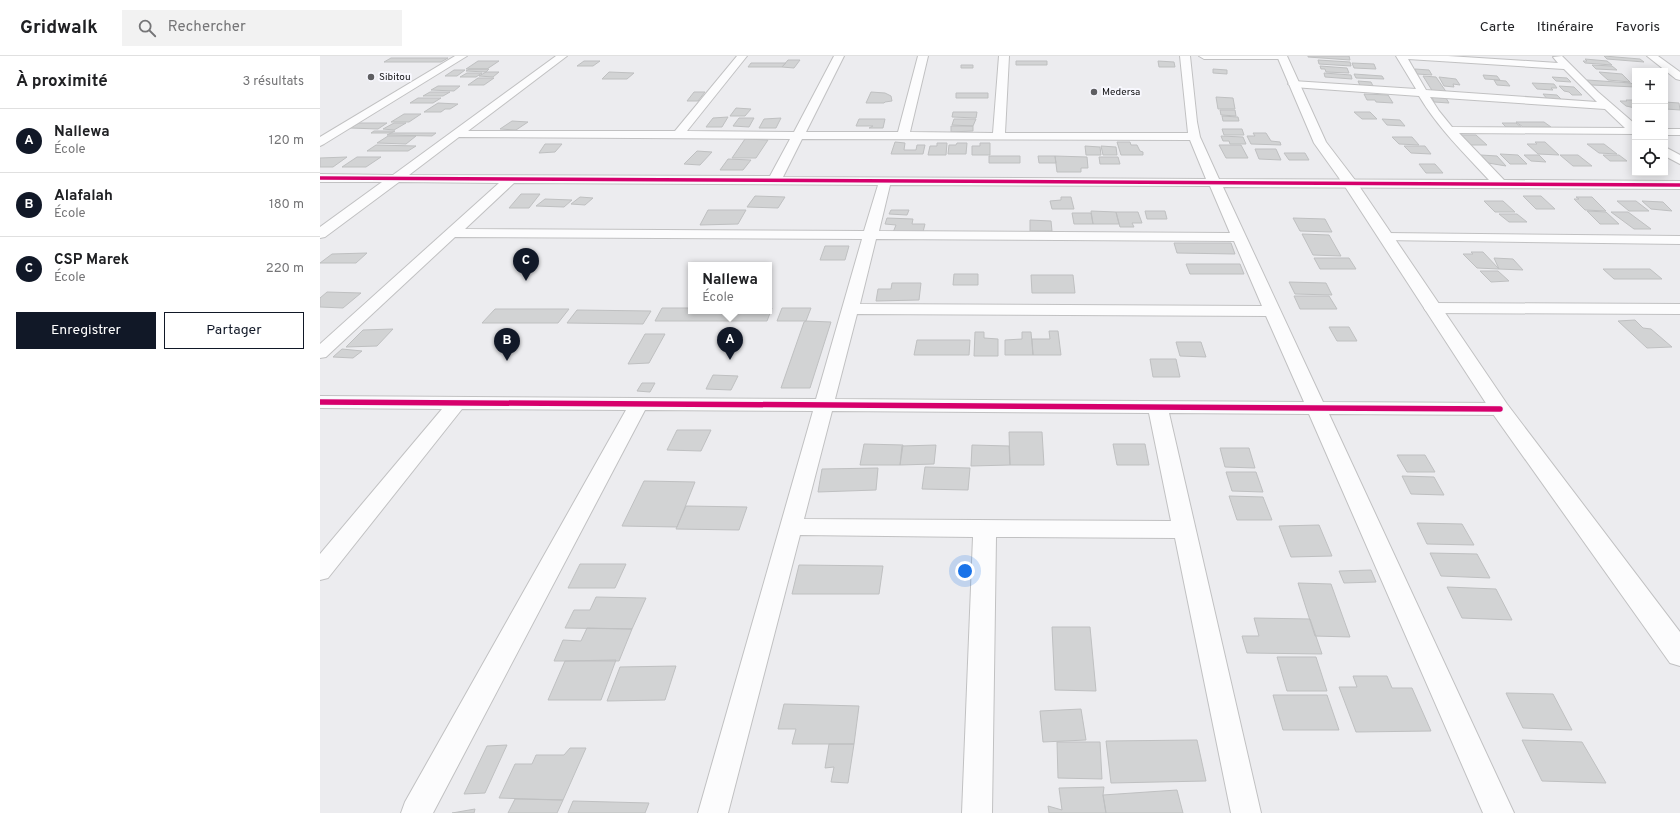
<!DOCTYPE html>
<html lang="fr">
<meta charset="utf-8">
<style>
:root{--surface:#fff;--page:#f2f2f2;--text:#202124;--muted:#757577;--line:#e0e0e0;--accent:#111827}
body{margin:0;font-family:Overpass,sans-serif;background:var(--page);color:var(--text)}
.controls{position:absolute;right:12px;top:12px;display:grid;overflow:hidden;border-radius:0px;box-shadow:0 2px 10px #0003}
.controls button{width:36px;height:36px;display:grid;place-items:center;padding:0;border:0;border-bottom:1px solid var(--line);background:var(--surface);color:var(--text);font:20px sans-serif}
.you{position:absolute;left:645px;top:515px;width:14px;height:14px;margin:-10px;border:3px solid #fff;border-radius:50%;background:#1a73e8;box-shadow:0 0 0 6px #1a73e833}
.badge{display:grid;place-items:center;width:26px;height:26px;border-radius:50%;background:var(--accent);color:#fff;font-size:13px;font-weight:700}
.pin{position:absolute;translate:-50% -33px;filter:drop-shadow(0 1px 2px #0008)}
.pin::after{content:'';position:absolute;top:21px;width:14px;height:12px;background:inherit;clip-path:polygon(0 0,100% 0,50% 100%)}
.popup{position:absolute;left:368px;top:206px;width:84px;height:52px;box-sizing:border-box;display:grid;place-content:center;border-radius:0px;background:var(--surface);filter:drop-shadow(0 1px 3px #0005);font-size:13px;white-space:nowrap;color:var(--muted)}
.popup b{font-size:15px;color:var(--text)}
.popup::after{content:'';position:absolute;left:50%;top:100%;margin-left:-8px;border:8px solid transparent;border-top-color:var(--surface)}
.list{margin:0;padding:0;list-style:none}
h2{display:flex;justify-content:space-between;align-items:center;height:52px;margin:0;padding:0 16px;font-size:17px}
h2 small{font-size:13px;font-weight:400;color:var(--muted)}
.list li{display:grid;grid-template-columns:26px 1fr auto;gap:12px;align-items:center;box-sizing:border-box;height:64px;padding:0 16px;border-top:1px solid var(--line)}
.list b{display:block;font-size:15px;white-space:nowrap}
.list p{margin:0;font-size:13px;white-space:nowrap;color:var(--muted)}
.list em{font-size:13px;font-style:normal;color:var(--muted)}
.actions{display:flex;gap:8px;padding:12px 16px}
.actions a{flex:1;padding:9px 0;border:1px solid var(--accent);border-radius:0px;text-align:center;font-size:14px;color:var(--accent)}
.actions .main{background:var(--accent);color:#fff}
.icon{flex:none;width:22px;height:22px;fill:none;stroke:currentColor;stroke-width:2;stroke-linecap:round;stroke-linejoin:round}
.map{position:relative;flex:none;width:1360px;height:757px;overflow:hidden}
header{display:flex;align-items:center;gap:24px;box-sizing:border-box;height:56px;padding:0 20px;background:var(--surface);border-bottom:1px solid var(--line)}
header strong{font-size:19px}
nav{display:flex;gap:22px;margin-inline-start:auto;font-size:14px}
.search{width:280px;height:36px;background:var(--page);display:flex;align-items:center;gap:10px;box-sizing:border-box;padding:0 14px;border-radius:0px;color:var(--muted);font-size:15px}
main{display:flex}
aside{flex:1;background:var(--surface)}
.map>svg:first-child{display:block}
</style>
<header>
<strong>Gridwalk</strong>
<div class="search"><svg class="icon" aria-label="search" viewBox="0 0 24 24"><circle cx="10" cy="10" r="6"/><path d="M15 15l6 6"/></svg>Rechercher</div>
<nav><a>Carte</a><a>Itinéraire</a><a>Favoris</a></nav>
</header>
<main>
<aside>
<h2>À proximité<small>3 résultats</small></h2>
<ul class="list">
<li><span class="badge">A</span><div><b>Nallewa</b><p>École</p></div><em>120 m</em></li>
<li><span class="badge">B</span><div><b>Alafalah</b><p>École</p></div><em>180 m</em></li>
<li><span class="badge">C</span><div><b>CSP Marek</b><p>École</p></div><em>220 m</em></li>
</ul>
<div class="actions"><a class="main">Enregistrer</a><a>Partager</a></div>
</aside>
<div class="map">
<svg width="1360" height="757" viewBox="0 0 1360 757">
<rect width="100%" height="100%" fill="#ececef"/>
<path fill="#d2d3d4" stroke="#bfc0c1" d="M 988,0 L 1029,0 L 1030,4 L 988,1 Z
M 1284,0 L 1320,3 L 1324,6 L 1287,3 Z
M 71,2 L 128,2 L 121,6 L 64,6 Z
M 1265,3 L 1287,5 L 1292,9 L 1265,7 L 1263,5 L 1267,5 Z
M 468,4 L 480,4 L 474,12 L 462,11 Z
M 998,4 L 1030,6 L 1031,10 L 999,8 Z
M 158,5 L 179,5 L 167,13 L 146,13 Z
M 264,5 L 280,5 L 273,10 L 257,10 Z
M 696,5 L 727,5 L 727,9 L 696,9 Z
M 838,5 L 854,6 L 855,11 L 839,11 Z
M 431,7 L 466,7 L 462,11 L 428,11 Z
M 1032,7 L 1054,8 L 1056,13 L 1034,12 Z
M 641,9 L 653,9 L 653,12 L 641,12 Z
M 1272,9 L 1292,10 L 1297,14 L 1276,13 Z
M 1000,10 L 1027,12 L 1029,17 L 1006,16 L 1005,13 L 1001,13 Z
M 149,13 L 169,13 L 166,16 L 146,15 Z
M 893,13 L 907,14 L 907,18 L 893,17 Z
M 1095,13 L 1109,14 L 1112,19 L 1097,18 Z
M 134,14 L 145,14 L 137,20 L 125,20 Z
M 166,16 L 179,16 L 173,21 L 159,20 Z
M 289,16 L 314,17 L 307,23 L 282,23 Z
M 1279,16 L 1302,18 L 1310,26 L 1288,24 Z
M 147,17 L 162,17 L 156,21 L 140,21 Z
M 1004,17 L 1031,19 L 1032,23 L 1005,21 Z
M 1034,18 L 1062,20 L 1064,23 L 1036,22 Z
M 1163,19 L 1177,20 L 1180,24 L 1165,23 Z
M 1103,20 L 1116,21 L 1127,37 L 1113,36 Z
M 1119,21 L 1136,23 L 1140,29 L 1133,28 L 1134,31 L 1124,30 Z
M 1232,21 L 1247,22 L 1251,26 L 1236,25 Z
M 158,22 L 174,22 L 164,29 L 148,29 Z
M 1174,24 L 1186,25 L 1190,30 L 1177,29 Z
M 1267,24 L 1311,27 L 1315,31 L 1272,29 Z
M 1038,25 L 1051,26 L 1054,32 L 1041,32 Z
M 1212,27 L 1234,28 L 1237,32 L 1231,32 L 1233,34 L 1217,33 Z
M 118,30 L 140,30 L 134,35 L 111,34 Z
M 1239,30 L 1254,31 L 1262,39 L 1252,39 L 1249,36 L 1244,35 Z
M 110,36 L 130,36 L 123,40 L 103,40 Z
M 374,36 L 385,36 L 378,45 L 367,45 Z
M 551,36 L 565,37 L 571,40 L 572,45 L 565,46 L 564,47 L 546,47 Z
M 636,37 L 668,37 L 668,42 L 636,42 Z
M 1044,38 L 1068,39 L 1073,47 L 1056,46 L 1055,44 L 1047,44 Z
M 1223,38 L 1237,39 L 1243,45 L 1228,44 Z
M 896,41 L 913,42 L 915,53 L 898,53 Z
M 1112,41 L 1126,42 L 1129,47 L 1114,46 Z
M 98,42 L 121,42 L 113,47 L 90,47 Z
M 1306,44 L 1315,44 L 1315,52 L 1306,50 L 1300,45 L 1307,45 Z
M 1345,46 L 1359,47 L 1360,54 L 1346,53 Z
M 118,47 L 138,48 L 130,53 L 125,53 L 121,56 L 104,56 Z
M 416,52 L 431,53 L 425,60 L 410,60 Z
M 900,54 L 915,54 L 916,60 L 901,59 Z
M 633,56 L 657,56 L 656,62 L 632,61 Z
M 1034,56 L 1050,56 L 1057,63 L 1042,63 Z
M 84,58 L 101,58 L 89,66 L 71,66 Z
M 902,60 L 918,61 L 919,65 L 903,65 Z
M 408,61 L 402,71 L 386,71 L 393,62 Z
M 419,62 L 434,62 L 429,71 L 413,70 Z
M 461,62 L 456,72 L 439,72 L 444,63 Z
M 539,63 L 565,63 L 563,72 L 549,72 L 553,70 L 536,70 Z
M 634,63 L 656,63 L 653,70 L 632,69 Z
M 1062,63 L 1080,64 L 1085,70 L 1067,69 Z
M 192,65 L 208,66 L 196,74 L 180,73 Z
M 1196,66 L 1224,66 L 1231,71 L 1203,71 Z
M 39,67 L 67,67 L 58,73 L 30,72 Z
M 74,67 L 86,67 L 74,74 L 63,73 Z
M 1182,67 L 1196,67 L 1201,71 L 1186,71 Z
M 631,70 L 653,70 L 653,75 L 631,76 Z
M 902,73 L 922,73 L 924,79 L 904,79 Z
M 54,75 L 75,75 L 71,77 L 51,77 Z
M 71,77 L 116,77 L 112,80 L 67,79 Z
M 933,77 L 946,77 L 951,85 L 960,86 L 961,89 L 931,88 L 927,80 L 935,80 Z
M 1140,79 L 1156,79 L 1167,89 L 1150,89 Z
M 68,80 L 96,80 L 86,88 L 57,87 Z
M 901,80 L 923,81 L 926,88 L 910,88 L 909,85 L 903,85 Z
M 1072,81 L 1092,81 L 1099,89 L 1079,88 Z
M 425,83 L 448,84 L 436,102 L 412,102 Z
M 575,86 L 585,87 L 584,94 L 596,94 L 597,89 L 605,89 L 603,98 L 571,98 Z
M 797,86 L 810,86 L 811,89 L 817,89 L 820,95 L 823,96 L 823,99 L 801,99 Z
M 1215,86 L 1225,86 L 1239,99 L 1218,98 L 1207,88 L 1217,88 Z
M 617,87 L 627,87 L 626,99 L 608,99 L 610,90 L 617,90 Z
M 637,87 L 647,87 L 646,98 L 628,98 L 629,89 L 636,89 Z
M 660,87 L 670,87 L 670,99 L 652,99 L 652,90 L 660,90 Z
M 225,88 L 242,88 L 235,96 L 219,97 Z
M 1267,88 L 1284,88 L 1297,98 L 1279,97 Z
M 56,89 L 96,90 L 88,95 L 47,95 Z
M 899,89 L 921,89 L 928,102 L 906,102 Z
M 765,90 L 780,91 L 781,99 L 766,99 Z
M 781,90 L 796,91 L 797,99 L 783,99 Z
M 1084,90 L 1105,90 L 1111,98 L 1091,97 Z
M 935,93 L 956,93 L 961,104 L 939,103 Z
M 377,95 L 392,96 L 380,109 L 364,108 Z
M 964,97 L 985,97 L 989,104 L 969,104 Z
M 1180,98 L 1198,99 L 1207,108 L 1190,108 Z
M 1161,99 L 1177,100 L 1186,110 L 1168,107 Z
M 1204,99 L 1219,99 L 1226,106 L 1211,105 Z
M 1240,99 L 1258,99 L 1272,110 L 1253,110 Z
M 1283,99 L 1299,99 L 1307,105 L 1290,105 Z
M 669,100 L 700,100 L 700,107 L 669,107 Z
M 718,100 L 735,100 L 736,107 L 719,107 Z
M 735,100 L 767,101 L 768,112 L 761,112 L 761,116 L 737,116 Z
M 27,101 L 13,111 L 0,111 L 0,102 Z
M 37,101 L 61,101 L 46,111 L 22,111 Z
M 779,101 L 798,101 L 800,108 L 780,108 Z
M 408,103 L 431,104 L 423,114 L 400,114 Z
M 1099,108 L 1115,108 L 1123,117 L 1106,117 Z
M 201,138 L 220,138 L 209,152 L 189,152 Z
M 435,140 L 465,141 L 458,152 L 427,151 Z
M 1203,140 L 1221,140 L 1235,153 L 1216,153 Z
M 260,141 L 273,142 L 265,149 L 251,148 Z
M 741,141 L 751,141 L 754,153 L 732,153 L 730,145 L 741,144 Z
M 1256,141 L 1272,141 L 1286,155 L 1265,154 L 1254,143 L 1259,143 Z
M 225,143 L 252,144 L 244,151 L 216,150 Z
M 1164,145 L 1183,145 L 1195,156 L 1175,156 Z
M 1297,145 L 1316,145 L 1329,155 L 1309,155 Z
M 1322,145 L 1343,146 L 1352,155 L 1331,153 Z
M 388,154 L 426,154 L 418,168 L 380,169 Z
M 571,154 L 589,154 L 587,159 L 569,158 Z
M 771,155 L 796,156 L 799,168 L 773,168 Z
M 825,155 L 845,155 L 847,163 L 827,163 Z
M 1267,155 L 1286,156 L 1299,168 L 1280,168 Z
M 796,156 L 818,156 L 822,167 L 812,167 L 814,171 L 800,171 Z
M 1291,156 L 1308,156 L 1331,173 L 1314,173 Z
M 752,157 L 771,157 L 773,168 L 754,168 Z
M 1179,158 L 1197,158 L 1207,166 L 1189,166 Z
M 567,162 L 593,163 L 592,168 L 605,168 L 602,180 L 572,179 L 576,169 L 565,168 Z
M 973,162 L 1005,163 L 1012,176 L 980,175 Z
M 710,164 L 731,165 L 732,175 L 710,175 Z
M 982,178 L 1009,179 L 1021,200 L 993,199 Z
M 854,187 L 911,187 L 915,198 L 857,197 Z
M 505,190 L 529,190 L 525,204 L 500,204 Z
M 1151,196 L 1163,196 L 1179,213 L 1157,212 L 1143,198 L 1153,198 Z
M 47,197 L 36,207 L 0,207 L 12,198 Z
M 994,202 L 1029,202 L 1036,213 L 1000,213 Z
M 1174,202 L 1193,203 L 1203,214 L 1179,213 Z
M 866,208 L 920,208 L 924,218 L 870,218 Z
M 1283,213 L 1330,213 L 1342,223 L 1294,223 Z
M 1160,215 L 1178,215 L 1189,225 L 1171,226 Z
M 634,218 L 658,218 L 658,229 L 633,229 Z
M 711,219 L 753,219 L 755,237 L 712,237 Z
M 969,226 L 1006,227 L 1012,239 L 975,238 Z
M 572,227 L 601,227 L 599,244 L 556,245 L 558,233 L 571,233 Z
M 7,236 L 41,237 L 23,252 L 0,251 L 0,242 Z
M 974,240 L 1009,240 L 1017,253 L 980,253 Z
M 342,252 L 371,252 L 371,255 L 449,255 L 449,252 L 452,252 L 447,265 L 335,265 Z
M 462,252 L 491,252 L 486,265 L 457,265 Z
M 175,253 L 249,253 L 238,267 L 162,267 Z
M 257,254 L 331,255 L 323,268 L 247,267 Z
M 1315,264 L 1323,272 L 1331,273 L 1352,291 L 1327,292 L 1298,265 Z
M 486,265 L 511,266 L 490,332 L 461,332 L 484,266 Z
M 1009,271 L 1029,271 L 1037,285 L 1017,285 Z
M 73,273 L 57,290 L 26,291 L 43,274 Z
M 729,275 L 738,275 L 741,299 L 713,299 L 712,283 L 730,283 Z
M 655,276 L 664,276 L 664,282 L 678,283 L 678,300 L 654,300 Z
M 702,276 L 711,276 L 713,299 L 685,299 L 685,284 L 702,283 Z
M 325,278 L 345,278 L 329,307 L 308,308 Z
M 597,284 L 650,284 L 649,299 L 594,299 Z
M 856,286 L 881,286 L 886,301 L 860,300 Z
M 22,293 L 42,295 L 33,302 L 13,301 Z
M 830,303 L 856,303 L 860,321 L 833,321 Z
M 393,319 L 418,320 L 411,334 L 386,333 Z
M 322,327 L 335,327 L 330,336 L 317,335 Z
M 357,374 L 391,374 L 381,395 L 347,394 Z
M 689,376 L 722,376 L 724,409 L 690,409 Z
M 544,388 L 583,389 L 580,409 L 540,409 Z
M 793,388 L 825,388 L 829,409 L 797,409 Z
M 616,389 L 614,408 L 580,409 L 582,390 Z
M 652,389 L 689,390 L 690,409 L 651,410 Z
M 900,392 L 929,392 L 935,412 L 905,411 Z
M 1077,399 L 1105,399 L 1115,416 L 1087,416 Z
M 605,411 L 650,412 L 648,434 L 602,433 Z
M 558,412 L 556,434 L 498,436 L 502,413 Z
M 906,416 L 936,416 L 943,436 L 912,435 Z
M 1082,420 L 1114,421 L 1124,439 L 1091,438 Z
M 324,425 L 375,426 L 357,471 L 302,470 Z
M 909,440 L 943,441 L 952,464 L 917,464 Z
M 366,450 L 427,451 L 419,474 L 356,473 Z
M 1097,467 L 1142,468 L 1154,489 L 1107,488 Z
M 999,469 L 1012,500 L 971,501 L 959,470 Z
M 1110,497 L 1157,498 L 1170,522 L 1121,520 Z
M 260,508 L 306,508 L 295,532 L 248,532 Z
M 479,509 L 563,510 L 559,538 L 472,538 Z
M 1051,514 L 1056,526 L 1024,527 L 1019,515 Z
M 978,527 L 1011,528 L 1030,581 L 995,580 Z
M 1127,531 L 1176,533 L 1192,564 L 1142,562 Z
M 276,541 L 326,542 L 312,573 L 245,572 L 254,554 L 270,554 Z
M 934,562 L 990,563 L 1002,598 L 927,597 L 922,580 L 939,580 Z
M 732,571 L 770,571 L 776,635 L 735,634 Z
M 267,572 L 312,573 L 299,605 L 234,605 L 243,584 L 261,585 Z
M 957,601 L 996,601 L 1007,635 L 967,635 Z
M 296,604 L 281,644 L 228,644 L 245,605 Z
M 356,610 L 345,644 L 287,645 L 300,611 Z
M 1033,620 L 1067,620 L 1072,632 L 1092,632 L 1111,675 L 1036,676 L 1019,631 L 1037,631 Z
M 1186,637 L 1233,638 L 1252,674 L 1203,672 Z
M 953,639 L 1007,639 L 1019,674 L 963,674 Z
M 464,648 L 539,650 L 534,688 L 472,688 L 476,673 L 458,673 Z
M 761,653 L 766,684 L 723,686 L 720,655 Z
M 877,684 L 886,725 L 791,727 L 786,685 Z
M 1202,684 L 1262,686 L 1286,727 L 1222,725 Z
M 737,686 L 780,686 L 782,723 L 738,722 Z
M 509,688 L 534,688 L 528,727 L 511,726 L 514,711 L 505,712 Z
M 187,689 L 165,737 L 144,738 L 167,690 Z
M 250,692 L 266,692 L 243,744 L 179,742 L 195,708 L 212,708 L 216,699 L 244,699 Z
M 784,731 L 783,739 L 786,757 L 729,757 L 728,750 L 742,754 L 739,732 Z
M 857,734 L 863,757 L 786,757 L 783,739 Z
M 195,743 L 243,744 L 237,757 L 188,757 Z
M 253,745 L 329,747 L 325,757 L 248,757 Z
M 155,753 L 154,757 L 132,757 Z"/>
<g fill="none" stroke-linecap="round" stroke-linejoin="round">
<g stroke="#c1c1c2" stroke-width="2">
<path id="street" d="M 135,0 L 147,0 L 4,88 L 0,90 L 0,81 Z
M 236,0 L 247,0 L 148,75 L 355,75 L 417,0 L 427,0 L 367,75 L 474,76 L 514,0 L 524,0 L 486,76 L 578,76 L 598,0 L 608,0 L 590,76 L 673,77 L 679,0 L 689,0 L 685,77 L 868,77 L 860,0 L 870,0 L 877,66 L 880,81 L 899,123 L 1169,124 C 1144,97 1118,72 1099,40 L 973,31 L 968,28 L 973,25 L 1096,33 L 1076,0 L 1128,0 L 1238,7 L 1233,1 L 1242,0 L 1278,36 L 1315,68 L 1315,78 L 1139,77 L 1184,124 L 1360,125 L 1360,133 L 903,131 L 1003,346 L 1180,347 L 1187,349 L 1190,353 L 1187,357 L 1180,359 L 1009,358 L 1194,757 L 1163,757 L 989,358 L 849,357 L 941,757 L 911,757 L 855,482 L 676,481 L 672,757 L 642,757 L 653,481 L 480,479 L 408,757 L 378,757 L 493,355 L 325,354 L 113,757 L 81,757 L 85,746 L 306,354 L 142,353 L 8,522 L 0,524 L 0,498 L 122,353 L 0,352 L 0,340 L 496,343 L 542,183 L 135,181 L 6,301 L 0,302 L 0,288 L 179,127 L 79,126 L 5,181 L 0,182 L 0,171 L 62,126 L 0,126 L 0,118 L 73,119 ZM 1088,3 L 1244,13 L 1277,46 L 1106,34 ZM 1110,41 L 1285,53 L 1305,72 L 1132,71 L 1119,55 ZM 139,81 L 470,83 L 450,120 L 89,119 ZM 482,83 L 870,84 L 886,123 L 463,121 ZM 194,127 L 558,129 L 544,175 L 145,173 ZM 570,129 L 890,130 L 910,177 L 559,175 ZM 556,183 L 914,185 L 942,250 L 540,248 ZM 537,258 L 946,260 L 984,346 L 515,343 ZM 512,355 L 829,357 L 851,465 L 484,463 Z
M 879,0 L 967,0 L 962,3 L 884,3 Z
M 1327,0 L 1338,0 L 1360,16 L 1360,24 L 1356,23 Z
M 1345,73 L 1360,73 L 1360,79 L 1345,79 Z
M 1345,91 L 1360,99 L 1360,108 L 1345,100 Z
M 1066,177 L 1360,180 L 1360,188 L 1061,184 L 1059,181 L 1061,178 Z
M 1112,247 L 1360,248 L 1360,258 L 1112,257 L 1106,255 L 1104,252 L 1106,249 Z"/>
</g>
<g stroke="#c1c1c2" stroke-width="2">
<path id="secondary" d="M 957,0 L 967,0 L 1006,86 L 1035,124 L 1187,348 L 1360,576 L 1360,610 L 1350,607 L 1173,358 L 1024,129 L 994,87 Z"/>
</g>
<use href="#street" fill="#fcfcfd" fill-rule="evenodd"/>
<use href="#secondary" fill="#fcfcfd" fill-rule="evenodd"/>
<g stroke="#f8f8fe" stroke-width="5">
<path id="cycleway-far1" d="M 0,122 L 1360,129"/>
</g>
<g stroke="#f8f8fe" stroke-width="8">
<path id="cycleway" d="M 0,346 L 1180,353"/>
</g>
<use href="#cycleway-far1" stroke="#d6006c" stroke-width="3.5"/>
<use href="#cycleway" stroke="#d6006c" stroke-width="5.5"/>
</g>
<g fill="#5e5e61" stroke="#f8f8fe" stroke-width="1.5">
<circle cx="51" cy="21" r="4"/>
<circle cx="774" cy="36" r="4"/>
</g>
<g text-anchor="middle" dominant-baseline="central" stroke-width="4" stroke-linejoin="round" paint-order="stroke">
<g font-size="10" fill="#121214" stroke="#f8f8fe" text-anchor="start">
<text x="59" y="21">Sibitou</text>
<text x="782" y="36">Medersa</text>
</g>
</g>
</svg>
<div class="controls">
<button>+</button>
<button>−</button>
<button><svg class="icon" aria-label="locate" viewBox="0 0 24 24"><circle cx="12" cy="12" r="6"/><path d="M12 2v4M12 18v4M2 12h4M18 12h4"/></svg></button>
</div>
<div class="you"></div>
<div class="pin badge" style="left:410px;top:304px">A</div>
<div class="popup"><b>Nallewa</b>École</div>
<div class="pin badge" style="left:187px;top:305px">B</div>
<div class="pin badge" style="left:206px;top:225px">C</div>
</div>
</main>
